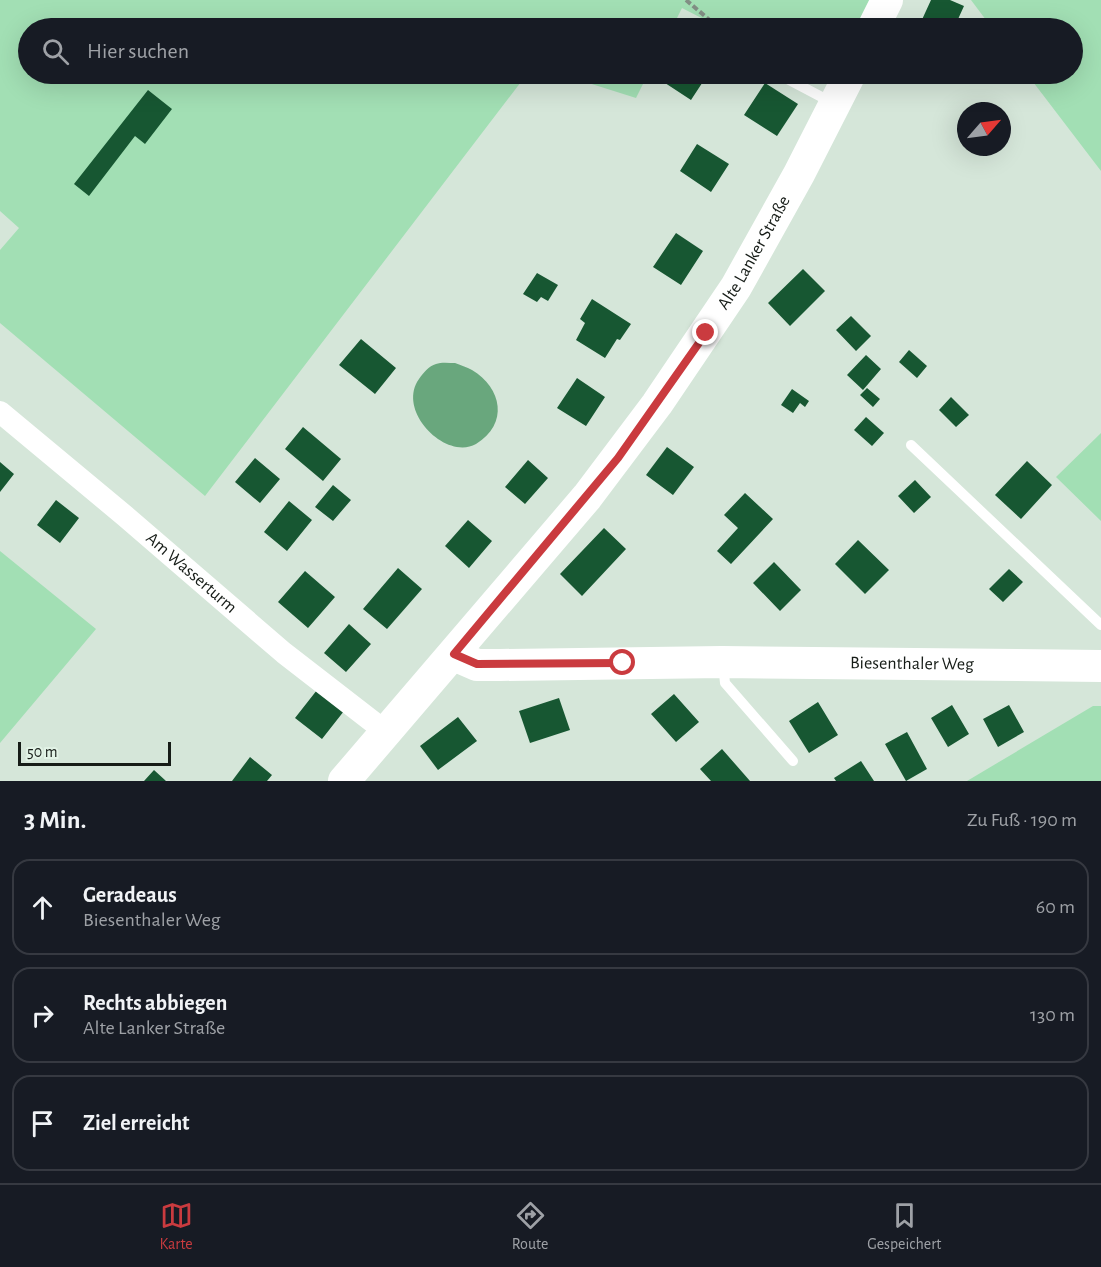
<!DOCTYPE html>
<html lang="de">
<meta charset="utf-8">
<style>
:root{--surface:#171b24;--page:#242831;--text:#f1f3f6;--muted:#9ea1a6;--line:#363941;--accent:#ca3b3f}
body{margin:0;font-family:"Alegreya Sans",sans-serif;background:var(--page);color:var(--text)}
.compass{position:absolute;left:957px;top:102px;width:54px;height:54px;border-radius:50%;background:var(--surface);box-shadow:0 6px 24px #0002;rotate:62deg}
.scale{position:absolute;left:18px;bottom:15px;width:153px;box-sizing:border-box;padding-left:6px;border:3px solid #161c17;border-top:0;font-size:16px;line-height:21px;white-space:nowrap;color:#161c17;-webkit-text-stroke:4px #e2f3e6;paint-order:stroke}
.stop{position:absolute;width:18px;height:18px;margin:-14px;border:4px solid #ca3b3f;border-radius:50%;background:#fff}
.stop.end{background:#ca3b3f;border-color:#fff;box-shadow:0 2px 6px #0008}
.list{margin:0;padding:0;list-style:none}
h2{display:flex;justify-content:space-between;align-items:center;height:78px;margin:0;padding:0 24px;font-size:26px}
h2 small{font-size:20px;font-weight:400;color:var(--muted)}
.list li{display:grid;grid-template-columns:39px 1fr auto;gap:18px;align-items:center;box-sizing:border-box;height:96px;margin:0 12px 12px;padding:0 12px;border:2px solid var(--line);border-radius:18px}
.list b{display:block;font-size:22px;white-space:nowrap}
.list p{margin:0;font-size:20px;white-space:nowrap;color:var(--muted)}
.list em{font-size:20px;font-style:normal;color:var(--muted)}
.icon{flex:none;width:33px;height:33px;fill:none;stroke:currentColor;stroke-width:2;stroke-linecap:round;stroke-linejoin:round}
.map{position:relative;flex:none;width:1101px;height:781px;overflow:hidden}
.search{position:absolute;background:var(--surface);box-shadow:0 6px 24px #0002;left:18px;right:18px;top:18px;height:66px;display:flex;align-items:center;gap:15px;box-sizing:border-box;padding:0 21px;border-radius:33px;color:var(--muted);font-size:22px}
.sheet{height:402px;background:var(--surface)}
nav{display:flex;justify-content:space-around;align-items:center;box-sizing:border-box;height:84px;border-top:2px solid var(--line);background:var(--surface);font-size:16px;color:var(--muted)}
nav a{display:grid;justify-items:center;gap:3px}
nav .on{color:var(--accent)}
.map>svg:first-child{display:block}
</style>
<div class="map">
<svg width="1101" height="781" viewBox="0 0 1101 781">
<rect width="100%" height="100%" fill="#d5e6d9"/>
<path fill="#a2dfb4" d="M 0,0 L 876,0 L 862,28 L 721,28 L 682,8 L 672,28 L 28,28 L 28,74 L 527,74 L 205,496 L 0,323 L 0,250 L 19,228 L 0,211 Z
M 971,0 L 1101,0 L 1101,171 L 1027,74 L 1072,74 L 1072,28 L 992,28 Z
M 560,74 L 648,74 L 636,98 Z
M 1101,433 L 1101,521 L 1056,477 Z
M 0,551 L 96,629 L 0,743 Z
M 1093,706 L 1101,706 L 1101,781 L 967,781 Z"/>
<path fill="#69a77d" d="M 455,363 C 460,365 467,367 472,370 C 502,388 509,424 476,444 C 446,461 396,411 419,379 C 423,373 429,366 436,364 C 441,362 449,363 455,363 Z"/>
<path fill="#175732" d="M 931,0 L 950,0 L 964,6 L 954,28 L 930,28 L 920,24 Z
M 666,74 L 708,74 L 691,100 L 662,81 Z
M 765,83 L 798,104 L 777,136 L 744,115 Z
M 148,90 L 172,109 L 145,144 L 135,136 L 89,196 L 74,184 Z
M 697,144 L 729,164 L 711,192 L 680,171 Z
M 676,233 L 703,251 L 681,285 L 653,267 Z
M 803,269 L 825,291 L 790,326 L 768,303 Z
M 537,273 L 558,285 L 548,301 L 541,297 L 537,302 L 523,294 Z
M 592,299 L 631,324 L 620,340 L 617,339 L 605,358 L 576,340 L 585,323 L 580,319 Z
M 851,316 L 871,336 L 856,351 L 836,330 Z
M 361,339 L 396,368 L 375,394 L 339,365 Z
M 909,350 L 927,366 L 917,378 L 899,362 Z
M 866,355 L 881,369 L 863,390 L 847,375 Z
M 577,378 L 605,397 L 586,426 L 557,408 Z
M 867,388 L 880,399 L 873,407 L 860,395 Z
M 792,389 L 809,401 L 805,407 L 800,403 L 793,413 L 781,405 Z
M 951,397 L 969,415 L 956,427 L 939,410 Z
M 866,417 L 884,433 L 872,446 L 854,430 Z
M 303,427 L 341,459 L 323,481 L 285,449 Z
M 667,447 L 694,467 L 673,495 L 646,475 Z
M 255,458 L 280,479 L 260,503 L 235,482 Z
M 528,460 L 548,478 L 525,504 L 505,487 Z
M 1027,461 L 1052,485 L 1021,519 L 995,495 Z
M 0,462 L 14,474 L 0,492 Z
M 915,480 L 931,497 L 914,513 L 898,496 Z
M 333,485 L 351,500 L 333,521 L 315,507 Z
M 745,493 L 773,519 L 731,564 L 717,551 L 738,528 L 724,515 Z
M 56,500 L 79,518 L 60,543 L 37,525 Z
M 289,501 L 312,520 L 287,551 L 264,532 Z
M 468,520 L 492,541 L 469,568 L 445,546 Z
M 604,528 L 626,549 L 582,596 L 560,574 Z
M 858,540 L 889,570 L 865,594 L 835,564 Z
M 774,562 L 801,590 L 780,611 L 753,583 Z
M 398,568 L 422,589 L 387,629 L 363,609 Z
M 1009,569 L 1023,582 L 1003,602 L 989,589 Z
M 305,571 L 335,597 L 308,628 L 278,602 Z
M 349,624 L 371,644 L 346,672 L 324,653 Z
M 317,690 L 344,711 L 322,739 L 295,718 Z
M 674,694 L 699,722 L 676,742 L 651,714 Z
M 559,698 L 570,730 L 530,743 L 519,711 Z
M 818,702 L 838,735 L 809,753 L 789,721 Z
M 952,705 L 969,734 L 948,747 L 931,718 Z
M 1009,705 L 1024,732 L 998,747 L 983,719 Z
M 458,717 L 477,741 L 438,770 L 420,746 Z
M 907,732 L 927,769 L 906,781 L 885,744 Z
M 722,749 L 750,781 L 711,781 L 700,769 Z
M 250,757 L 272,775 L 267,781 L 232,781 Z
M 861,761 L 874,781 L 836,781 L 834,778 Z
M 154,770 L 166,781 L 144,781 Z"/>
<g fill="none" stroke-linecap="round" stroke-linejoin="round">
<path stroke="#828f85" stroke-width="4" stroke-dasharray="6 3" stroke-linecap="butt" d="M 686,0 L 719,28"/>
<path stroke="#fff" stroke-width="10" d="M 778,74 L 833,103
M 911,445 L 1101,625
M 723,664 L 725,683 L 793,761"/>
<path stroke="#fff" stroke-width="22" id="s1" d="M 0,412 L 125,516 L 284,653 L 386,732"/>
<g stroke="#fff" stroke-width="32">
<path d="M 873,28 L 887,0"/>
<path id="s2" d="M 454,655 L 477,665 L 500,665 L 722,662 L 1101,666"/>
<path id="s3" d="M 344,781 L 587,497 L 657,404 L 736,287 L 799,174 L 850,74"/>
</g>
</g>
<g fill="none" stroke-linecap="round" stroke-linejoin="round">
<path stroke="#ca3b3f" stroke-width="8" d="M 623,663 L 477,664 L 454,654 L 618,458 L 706,333"/>
</g>
<g text-anchor="middle" dominant-baseline="central" stroke-width="6" stroke-linejoin="round" paint-order="stroke">
<g font-size="18" fill="#161c17" stroke="#e2f3e6">
<text stroke="none"><textPath href="#s3" startOffset="670">Alte Lanker Straße</textPath></text>
<text stroke="none"><textPath href="#s1" startOffset="250">Am Wasserturm</textPath></text>
<text stroke="none"><textPath href="#s2" startOffset="460">Biesenthaler Weg</textPath></text>
</g>
</g>
</svg>
<svg class="compass" viewBox="-18 -18 36 36"><path d="M0-13l5 13h-10z" fill="#e53935"/><path d="M0 13l5-13h-10z" fill="#9ea1a6"/></svg>
<div class="scale">50 m</div>
<div class="stop" style="left:623px;top:663px"></div>
<div class="stop end" style="left:706px;top:333px"></div>
<div class="search"><svg class="icon" aria-label="search" viewBox="0 0 24 24"><circle cx="10" cy="10" r="6"/><path d="M15 15l6 6"/></svg>Hier suchen</div>
</div>
<section class="sheet">
<h2>3 Min.<small>Zu Fuß · 190 m</small></h2>
<ul class="list">
<li><svg class="icon" aria-label="ahead" viewBox="0 0 24 24"><path d="M12 20V5M6 11l6-6 6 6"/></svg><div><b>Geradeaus</b><p>Biesenthaler Weg</p></div><em>60 m</em></li>
<li><svg class="icon" aria-label="right" viewBox="0 0 24 24"><path d="M7 20v-9h11M14 6l5 5-5 5"/></svg><div><b>Rechts abbiegen</b><p>Alte Lanker Straße</p></div><em>130 m</em></li>
<li><svg class="icon" aria-label="arrive" viewBox="0 0 24 24"><path d="M6 21V4h12l-3 4 3 4H6"/></svg><div><b>Ziel erreicht</b></div></li>
</ul>
</section>
<nav>
<a class="on"><svg class="icon" aria-label="map" viewBox="0 0 24 24"><path d="M3 6l6-2 6 2 6-2v14l-6 2-6-2-6 2zM9 4v14M15 6v14"/></svg>Karte</a>
<a><svg class="icon" aria-label="directions" viewBox="0 0 24 24"><path d="M12 3l9 9-9 9-9-9zM9 14v-3h6M13 9l2 2-2 2"/></svg>Route</a>
<a><svg class="icon" aria-label="saved" viewBox="0 0 24 24"><path d="M7 4h10v16l-5-4-5 4z"/></svg>Gespeichert</a>
</nav>
